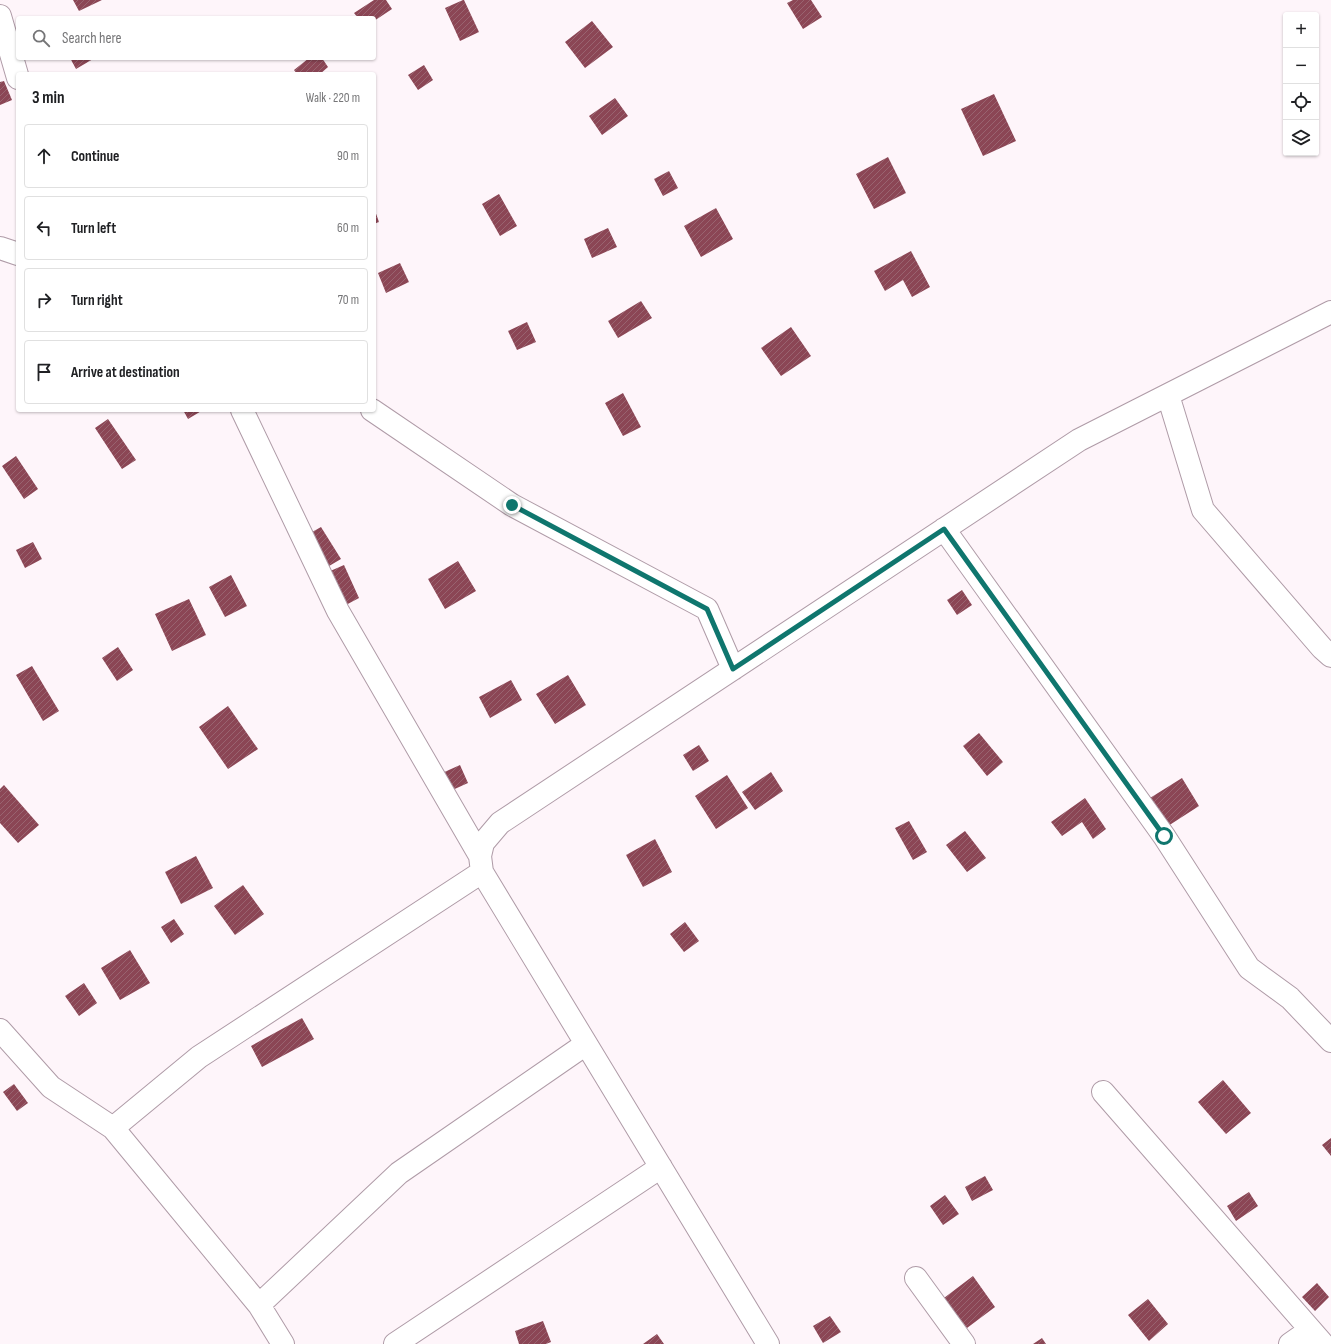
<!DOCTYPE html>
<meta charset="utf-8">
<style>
:root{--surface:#fff;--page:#f6f6f6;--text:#202124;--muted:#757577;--line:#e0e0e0}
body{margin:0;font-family:"Sofia Sans Condensed",sans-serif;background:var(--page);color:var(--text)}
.controls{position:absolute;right:12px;top:12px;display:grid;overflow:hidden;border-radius:4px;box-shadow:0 1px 3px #0004}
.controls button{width:36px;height:36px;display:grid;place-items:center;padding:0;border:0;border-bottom:1px solid var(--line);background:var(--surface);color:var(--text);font:20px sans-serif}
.stop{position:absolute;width:12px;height:12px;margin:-9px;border:3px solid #0f766e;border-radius:50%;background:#fff}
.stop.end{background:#0f766e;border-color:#fff;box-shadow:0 1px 4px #0008}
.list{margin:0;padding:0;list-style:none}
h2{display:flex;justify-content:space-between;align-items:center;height:52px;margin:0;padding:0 16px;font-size:17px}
h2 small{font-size:13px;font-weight:400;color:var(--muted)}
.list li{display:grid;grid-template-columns:26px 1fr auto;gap:12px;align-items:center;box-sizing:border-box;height:64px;margin:0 8px 8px;padding:0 8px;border:1px solid var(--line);border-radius:4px}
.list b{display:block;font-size:15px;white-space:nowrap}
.list em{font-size:13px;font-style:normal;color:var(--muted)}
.icon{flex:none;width:22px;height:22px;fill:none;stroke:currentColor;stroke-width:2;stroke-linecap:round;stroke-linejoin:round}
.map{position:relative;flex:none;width:1331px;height:1344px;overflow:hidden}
.search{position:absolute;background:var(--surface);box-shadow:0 1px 3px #0004;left:16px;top:16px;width:360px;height:44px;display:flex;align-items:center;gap:10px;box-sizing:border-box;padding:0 14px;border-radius:4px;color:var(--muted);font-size:15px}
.panel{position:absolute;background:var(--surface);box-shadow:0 1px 3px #0004;left:16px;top:72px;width:360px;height:340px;border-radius:4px}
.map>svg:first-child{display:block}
</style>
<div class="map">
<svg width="1331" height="1344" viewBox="0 0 1331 1344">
<defs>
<pattern id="building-hatch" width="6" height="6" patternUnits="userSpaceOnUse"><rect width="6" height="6" fill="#8b4655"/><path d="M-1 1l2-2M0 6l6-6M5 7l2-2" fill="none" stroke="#996470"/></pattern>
</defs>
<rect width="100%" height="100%" fill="#fef5fa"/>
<path fill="url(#building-hatch)" d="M 73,0 L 102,0 L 79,11 Z
M 374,0 L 386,0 L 392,9 L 374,21 L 374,18 L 358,18 L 354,13 Z
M 463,0 L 464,0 L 479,32 L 460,41 L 445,8 Z
M 793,0 L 811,0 L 822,17 L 803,29 L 787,3 Z
M 592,21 L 613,47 L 585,68 L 565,42 Z
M 70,58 L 92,58 L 93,59 L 76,69 Z
M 309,58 L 322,58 L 328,67 L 320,74 L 297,74 L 294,70 Z
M 424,65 L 433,80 L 418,90 L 408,75 Z
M 4,81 L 12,100 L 0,105 L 0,82 Z
M 994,94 L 1016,141 L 983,156 L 961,109 Z
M 615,98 L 628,116 L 602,135 L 589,116 Z
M 888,157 L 906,193 L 874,209 L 856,174 Z
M 669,171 L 678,188 L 663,196 L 654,179 Z
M 499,194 L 517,226 L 500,236 L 482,204 Z
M 374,208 L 379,222 L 374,224 Z
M 716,208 L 733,239 L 701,257 L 684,226 Z
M 608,228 L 617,247 L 592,258 L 584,239 Z
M 911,251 L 930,287 L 912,297 L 903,280 L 885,291 L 874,271 Z
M 400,263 L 409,282 L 386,293 L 378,273 Z
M 641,301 L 652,318 L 618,338 L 608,321 Z
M 527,322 L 536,342 L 517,350 L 508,331 Z
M 791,327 L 811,356 L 781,376 L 761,348 Z
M 623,393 L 641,427 L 623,436 L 605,403 Z
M 183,410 L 203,410 L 188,419 Z
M 108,419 L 136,460 L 122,469 L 95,428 Z
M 16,456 L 38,489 L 24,499 L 2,466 Z
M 321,527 L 341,559 L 324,569 L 305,536 Z
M 33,542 L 42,559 L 25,568 L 16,550 Z
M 458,561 L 476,591 L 445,609 L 428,579 Z
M 344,565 L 359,598 L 344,606 L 328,572 Z
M 231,575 L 247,606 L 225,617 L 209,587 Z
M 962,590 L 972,605 L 957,615 L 947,600 Z
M 189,599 L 206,635 L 172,651 L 155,614 Z
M 118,647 L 133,670 L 117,681 L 102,658 Z
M 32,666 L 59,711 L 43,721 L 16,675 Z
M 568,675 L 586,705 L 555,724 L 536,694 Z
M 511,680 L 522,700 L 490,718 L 479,697 Z
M 228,706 L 258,749 L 228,769 L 199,727 Z
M 979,733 L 1003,762 L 987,776 L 963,746 Z
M 699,745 L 709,761 L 693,771 L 683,755 Z
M 460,765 L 468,783 L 448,792 L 440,774 Z
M 771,772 L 783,791 L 755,810 L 742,792 Z
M 727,775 L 748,808 L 716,829 L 695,796 Z
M 1182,778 L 1199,806 L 1168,826 L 1150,798 Z
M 4,785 L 39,825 L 18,843 L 0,823 L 0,789 Z
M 1085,798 L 1106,829 L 1093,839 L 1082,822 L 1062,836 L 1051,822 Z
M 909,821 L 927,852 L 913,860 L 895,828 Z
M 965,831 L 986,858 L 967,872 L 946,845 Z
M 655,839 L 672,872 L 643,887 L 626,855 Z
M 196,856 L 213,888 L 181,904 L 165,872 Z
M 243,885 L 264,914 L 235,935 L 214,906 Z
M 174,919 L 184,934 L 171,943 L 161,927 Z
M 685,922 L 699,941 L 684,952 L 670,934 Z
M 130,950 L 150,983 L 120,1000 L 101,968 Z
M 84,983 L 97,1003 L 79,1016 L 65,996 Z
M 302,1018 L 314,1039 L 262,1067 L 251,1046 Z
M 1223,1080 L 1251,1113 L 1226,1134 L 1198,1102 Z
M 14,1084 L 28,1103 L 17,1111 L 3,1092 Z
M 1331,1138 L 1331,1156 L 1322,1145 Z
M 985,1176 L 993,1190 L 972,1201 L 965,1187 Z
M 1249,1192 L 1258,1206 L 1236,1221 L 1227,1206 Z
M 945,1195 L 959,1214 L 943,1225 L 930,1206 Z
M 973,1276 L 995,1307 L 967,1328 L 944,1298 Z
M 1317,1283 L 1329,1297 L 1315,1311 L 1302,1297 Z
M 1148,1299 L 1168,1324 L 1149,1341 L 1128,1315 Z
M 830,1316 L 841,1332 L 823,1343 L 813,1326 Z
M 543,1321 L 551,1342 L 546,1344 L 519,1344 L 515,1331 Z
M 657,1334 L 664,1344 L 643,1344 Z
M 1042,1338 L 1046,1344 L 1033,1344 Z"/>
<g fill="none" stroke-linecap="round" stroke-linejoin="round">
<g stroke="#af9ba7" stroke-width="24">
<path id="street" d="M 0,16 L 18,78
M 0,248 L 18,254
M 1168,395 L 1203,510 L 1322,648 L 1331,656
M 242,410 L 338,611 L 480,856
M 372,410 L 512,505 L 707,609 L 733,669
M 944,529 L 1164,836 L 1249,968 L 1290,998 L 1331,1041
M 0,1030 L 51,1087 L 113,1128 L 259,1305 L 283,1344
M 1103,1092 L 1323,1344
M 113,1128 L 199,1057 L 482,872
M 916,1278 L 964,1344
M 259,1305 L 399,1173 L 586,1044
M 395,1344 L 661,1167
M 768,1344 L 482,872 L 480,856 L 483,843 L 500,823 L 1079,440 L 1331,312
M 1290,1344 L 1310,1330"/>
</g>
<use href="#street" stroke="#fff" stroke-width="22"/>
</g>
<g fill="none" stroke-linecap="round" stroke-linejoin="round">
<path stroke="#0f766e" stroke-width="5" d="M 512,505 L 707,609 L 733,669 L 944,529 L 1164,836"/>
</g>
</svg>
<div class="controls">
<button>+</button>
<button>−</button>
<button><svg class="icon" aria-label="locate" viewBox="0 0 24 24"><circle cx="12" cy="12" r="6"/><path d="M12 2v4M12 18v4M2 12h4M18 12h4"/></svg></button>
<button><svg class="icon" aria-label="layers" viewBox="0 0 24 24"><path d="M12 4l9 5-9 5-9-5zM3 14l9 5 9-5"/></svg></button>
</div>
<div class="stop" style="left:1164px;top:836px"></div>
<div class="stop end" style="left:512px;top:505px"></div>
<div class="search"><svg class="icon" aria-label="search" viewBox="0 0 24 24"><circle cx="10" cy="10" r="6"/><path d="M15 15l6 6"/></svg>Search here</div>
<section class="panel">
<h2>3 min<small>Walk · 220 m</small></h2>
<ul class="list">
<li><svg class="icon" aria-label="ahead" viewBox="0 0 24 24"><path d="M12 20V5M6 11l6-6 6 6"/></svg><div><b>Continue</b></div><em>90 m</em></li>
<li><svg class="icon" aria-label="left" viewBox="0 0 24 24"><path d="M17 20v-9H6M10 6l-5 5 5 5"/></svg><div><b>Turn left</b></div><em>60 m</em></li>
<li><svg class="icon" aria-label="right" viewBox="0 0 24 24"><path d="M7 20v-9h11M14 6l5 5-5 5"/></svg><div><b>Turn right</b></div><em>70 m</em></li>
<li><svg class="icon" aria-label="arrive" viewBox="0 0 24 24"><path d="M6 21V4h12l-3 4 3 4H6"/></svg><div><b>Arrive at destination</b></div></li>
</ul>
</section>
</div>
